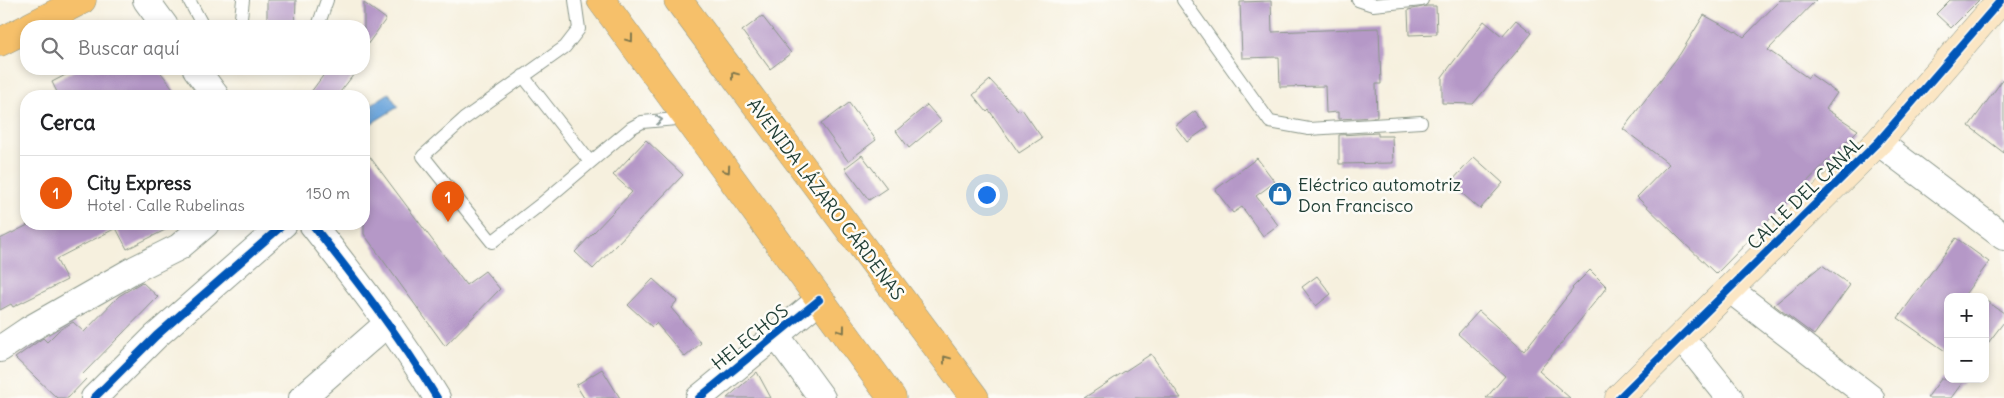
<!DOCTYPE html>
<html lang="es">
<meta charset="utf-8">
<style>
:root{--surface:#fff;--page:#f2f2f2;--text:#202124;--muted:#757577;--line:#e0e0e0;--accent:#ea580c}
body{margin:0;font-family:Delius,sans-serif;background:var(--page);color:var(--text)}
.controls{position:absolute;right:15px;bottom:15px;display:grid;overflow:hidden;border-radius:10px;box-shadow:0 2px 8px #0003}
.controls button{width:45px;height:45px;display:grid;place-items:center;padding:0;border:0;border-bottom:1px solid var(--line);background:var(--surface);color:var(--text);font:25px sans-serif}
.you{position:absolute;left:986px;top:194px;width:18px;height:18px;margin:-12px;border:4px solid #fff;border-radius:50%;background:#1a73e8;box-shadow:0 0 0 8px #1a73e833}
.badge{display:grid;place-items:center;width:32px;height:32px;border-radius:50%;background:var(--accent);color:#fff;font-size:16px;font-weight:700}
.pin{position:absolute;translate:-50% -41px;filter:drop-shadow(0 1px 2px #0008)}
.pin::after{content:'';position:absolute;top:26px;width:18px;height:15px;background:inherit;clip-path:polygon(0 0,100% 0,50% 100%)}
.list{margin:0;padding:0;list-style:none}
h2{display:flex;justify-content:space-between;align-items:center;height:65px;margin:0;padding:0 20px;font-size:21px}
h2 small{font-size:16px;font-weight:400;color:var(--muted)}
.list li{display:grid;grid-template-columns:32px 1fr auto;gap:15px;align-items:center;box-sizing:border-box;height:75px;padding:0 20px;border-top:1px solid var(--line)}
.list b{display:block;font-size:19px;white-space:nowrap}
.list p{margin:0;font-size:16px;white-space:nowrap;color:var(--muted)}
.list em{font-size:16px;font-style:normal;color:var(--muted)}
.icon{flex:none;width:28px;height:28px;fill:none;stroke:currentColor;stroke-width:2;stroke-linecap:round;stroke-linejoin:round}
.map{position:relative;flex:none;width:2004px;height:398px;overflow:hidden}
.search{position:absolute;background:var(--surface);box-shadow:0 2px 8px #0003;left:20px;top:20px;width:350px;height:55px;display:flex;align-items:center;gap:12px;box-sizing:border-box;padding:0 18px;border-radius:20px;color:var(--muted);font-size:19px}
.panel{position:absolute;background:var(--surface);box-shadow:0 2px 8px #0003;left:20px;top:90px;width:350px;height:140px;border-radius:20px}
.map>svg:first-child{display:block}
</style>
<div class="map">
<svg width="2004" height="398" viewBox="0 0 2004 398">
<rect width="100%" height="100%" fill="#fdfcf7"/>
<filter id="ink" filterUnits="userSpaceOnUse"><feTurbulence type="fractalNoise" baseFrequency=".02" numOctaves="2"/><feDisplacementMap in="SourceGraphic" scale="10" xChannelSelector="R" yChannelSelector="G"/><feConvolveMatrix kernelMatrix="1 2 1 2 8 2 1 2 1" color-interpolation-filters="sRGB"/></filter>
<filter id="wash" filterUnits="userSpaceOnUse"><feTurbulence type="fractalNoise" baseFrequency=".0096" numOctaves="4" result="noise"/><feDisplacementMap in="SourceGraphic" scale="20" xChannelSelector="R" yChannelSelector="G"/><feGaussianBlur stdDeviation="1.12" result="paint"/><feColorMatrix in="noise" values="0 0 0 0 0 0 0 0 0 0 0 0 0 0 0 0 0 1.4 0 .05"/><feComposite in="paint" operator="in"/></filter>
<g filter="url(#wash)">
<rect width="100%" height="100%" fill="#f6f0de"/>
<path fill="#6ca5db" stroke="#467188" d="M 389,93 L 398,107 L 367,126 L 364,121 L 364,109 Z"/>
<g id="blocks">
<path fill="#b598c7" d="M 267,0 L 296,0 L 295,26 L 267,26 Z
M 1780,0 L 1816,0 L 1768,50 L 1808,78 L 1810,74 L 1837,93 L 1826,109 L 1858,130 L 1716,274 L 1637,197 L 1669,164 L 1623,129 L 1680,54 L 1704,15 L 1735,32 L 1736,31 L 1744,37 Z
M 1950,0 L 1979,0 L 1951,28 L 1936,14 Z
M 1271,1 L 1272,32 L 1379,28 L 1381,84 L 1376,84 L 1377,117 L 1338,119 L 1338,112 L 1326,113 L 1325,86 L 1280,87 L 1279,57 L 1242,58 L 1240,2 Z
M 364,3 L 386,19 L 364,49 Z
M 1427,6 L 1436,6 L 1437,34 L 1409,35 L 1408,10 Z
M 762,16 L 791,53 L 770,69 L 742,31 Z
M 1516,20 L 1532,33 L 1473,104 L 1442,103 L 1442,77 L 1484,21 L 1502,36 Z
M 77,69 L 158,69 L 179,96 L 59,96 L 52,82 Z
M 328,69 L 358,69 L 337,96 L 308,96 Z
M 2004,78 L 2004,153 L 1969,126 Z
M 990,80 L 1019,111 L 1022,109 L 1042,138 L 1019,153 L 989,110 L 987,112 L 973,95 Z
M 849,103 L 876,140 L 848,161 L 821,124 Z
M 927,105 L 941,121 L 909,148 L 896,131 Z
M 1195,111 L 1208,127 L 1187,142 L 1175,126 Z
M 1378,133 L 1378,136 L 1392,136 L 1393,163 L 1339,164 L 1339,135 Z
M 646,140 L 683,175 L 593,269 L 575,252 L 632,192 L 613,175 Z
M 364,149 L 466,285 L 485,271 L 500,289 L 445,346 L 364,234 Z
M 862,155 L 887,188 L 869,200 L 845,168 Z
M 1474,157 L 1503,183 L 1480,209 L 1450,183 Z
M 1257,158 L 1275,182 L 1256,196 L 1278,225 L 1263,236 L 1242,207 L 1233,213 L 1215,190 Z
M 30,224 L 177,224 L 127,249 L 116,228 L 56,259 L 67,280 L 13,307 L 11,304 L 0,310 L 0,239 Z
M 1956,238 L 1989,262 L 1963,297 L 1948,297 L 1948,353 L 1898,318 Z
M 1822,265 L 1850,285 L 1814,335 L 1774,305 Z
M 1590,270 L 1607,287 L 1539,371 L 1570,398 L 1486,398 L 1505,376 L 1458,334 L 1479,311 L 1524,351 L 1573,289 L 1572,288 Z
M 1317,276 L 1331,294 L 1316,306 L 1302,287 Z
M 653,279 L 677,301 L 671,308 L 701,343 L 685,357 L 656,323 L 652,327 L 628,305 Z
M 142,282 L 158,297 L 82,375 L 86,379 L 68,398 L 57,398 L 15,358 L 43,338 L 47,342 L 59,330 L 73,322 L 84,332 L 119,296 Z
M 1985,300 L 2004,313 L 2004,322 L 1985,347 Z
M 1151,354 L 1181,398 L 1084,398 Z
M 602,369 L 620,398 L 584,398 L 576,385 Z
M 757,372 L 771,398 L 727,398 Z
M 1941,379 L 1965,379 L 1951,398 L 1927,398 Z"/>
</g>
</g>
<g filter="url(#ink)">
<use href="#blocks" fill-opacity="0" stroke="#8a9689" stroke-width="1"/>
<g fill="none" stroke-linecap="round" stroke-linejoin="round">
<g stroke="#8a9689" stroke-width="14">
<path id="lane" d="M 189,0 L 203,26
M 575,0 L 579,29 L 565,47 L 464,119 L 423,156 L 492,242 L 541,204 L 631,128 L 642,122 L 688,118
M 1183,0 L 1270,122 L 1309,129 L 1421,122
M 1358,0 L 1373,5 L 1422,0
M 240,26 L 243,0
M 318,26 L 327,0
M 523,76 L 590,162"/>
</g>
<g stroke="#8a9689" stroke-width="28">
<path id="street" d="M 146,0 L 165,26
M 196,69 L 216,96
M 1878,142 L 2004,237
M 312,224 C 356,280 400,336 437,398
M 1729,289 L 1871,398
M 776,335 L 822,398
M 1681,337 L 1730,398
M 0,349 L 28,330 L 135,269 L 179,247 L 206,224
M 94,398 L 156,336 L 284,224
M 302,398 L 389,322
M 699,398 L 819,300"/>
</g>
<g stroke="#8a9689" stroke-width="29">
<path id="secondary" d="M 1619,398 L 1878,142 L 2001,0"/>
</g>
<g stroke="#8a9689" stroke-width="29">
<path id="primary" d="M 601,0 C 699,132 794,266 892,398
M 678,0 L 975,398
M 31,26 L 82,0
M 0,42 L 26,29"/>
</g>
<use href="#lane" stroke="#fff" stroke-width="12"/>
<use href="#street" stroke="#fff" stroke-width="26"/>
<use href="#secondary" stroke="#fbe6c4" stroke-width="28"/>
<use href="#primary" stroke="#f6c06b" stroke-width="28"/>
<g stroke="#fdfcf7" stroke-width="11">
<path id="cycleway" d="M 312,224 C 356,280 400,336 437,398
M 94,398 L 156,336 L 284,224
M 699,398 L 819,300
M 1619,398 L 1878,142 L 2001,0"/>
</g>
<use href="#cycleway" stroke="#0057b8" stroke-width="8"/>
</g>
<defs><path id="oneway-chevron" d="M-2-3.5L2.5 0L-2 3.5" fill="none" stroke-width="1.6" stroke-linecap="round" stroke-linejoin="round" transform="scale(1.25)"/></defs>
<g stroke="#80784d">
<use href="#oneway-chevron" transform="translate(630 39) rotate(53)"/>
<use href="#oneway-chevron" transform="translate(734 75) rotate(-127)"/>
<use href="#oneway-chevron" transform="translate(727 170) rotate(55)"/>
<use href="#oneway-chevron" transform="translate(842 330) rotate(53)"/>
<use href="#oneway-chevron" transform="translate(946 359) rotate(-127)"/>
</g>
<use stroke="#8f9e9a" href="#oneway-chevron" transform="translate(659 120) rotate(-7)"/>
</g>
<defs>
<g id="shop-disc" transform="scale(1.25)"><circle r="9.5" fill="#1f6fb2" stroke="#fdfcf7"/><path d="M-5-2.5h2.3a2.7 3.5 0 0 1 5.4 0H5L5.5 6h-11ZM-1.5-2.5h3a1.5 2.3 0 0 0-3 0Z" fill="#fff"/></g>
</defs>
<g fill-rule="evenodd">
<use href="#shop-disc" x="1280" y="194"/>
</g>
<g text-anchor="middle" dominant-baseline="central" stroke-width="5" stroke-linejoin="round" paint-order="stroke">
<g font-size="18" fill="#1f3d34" stroke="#fdfcf7" text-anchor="start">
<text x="1298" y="184">Eléctrico automotriz<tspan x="1298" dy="21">Don Francisco</tspan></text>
</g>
<g font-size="18" fill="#1f3d34" stroke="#fdfcf7">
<text transform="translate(1805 193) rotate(-44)">CALLE DEL CANAL</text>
<text transform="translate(826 199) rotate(53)">AVENIDA LÁZARO CÁRDENAS</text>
<text transform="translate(750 337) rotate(-39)">HELECHOS</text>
</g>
</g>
</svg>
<div class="controls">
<button>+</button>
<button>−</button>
</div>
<div class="you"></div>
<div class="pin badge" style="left:448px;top:222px">1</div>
<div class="search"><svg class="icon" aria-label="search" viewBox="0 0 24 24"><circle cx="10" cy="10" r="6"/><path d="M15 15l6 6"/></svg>Buscar aquí</div>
<section class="panel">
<h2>Cerca<small></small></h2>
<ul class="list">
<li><span class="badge">1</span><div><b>City Express</b><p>Hotel · Calle Rubelinas</p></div><em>150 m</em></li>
</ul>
</section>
</div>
